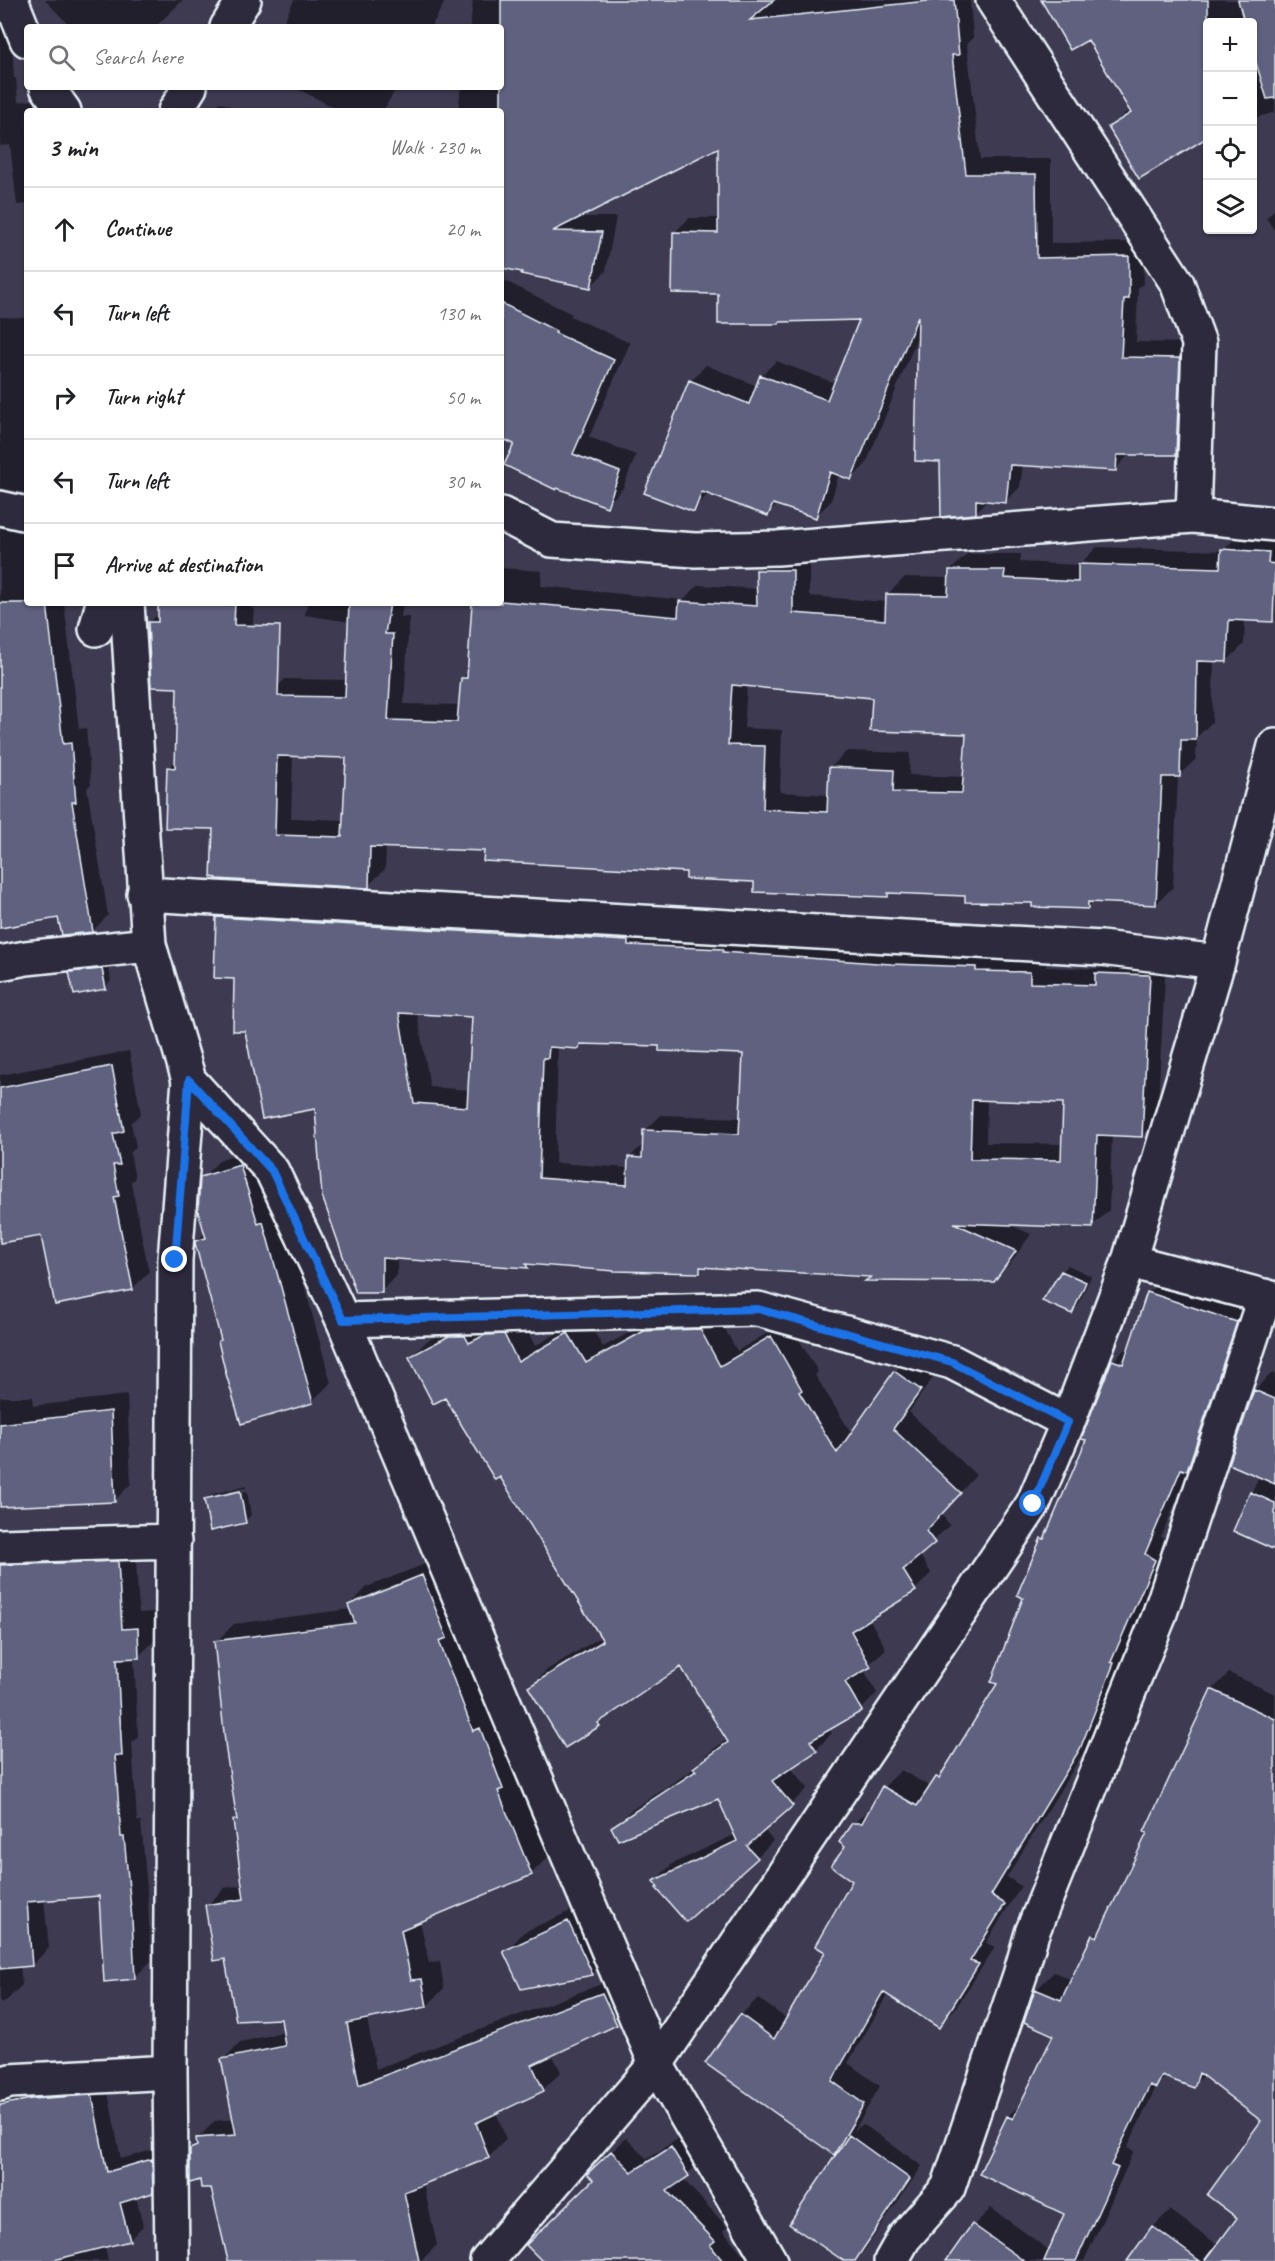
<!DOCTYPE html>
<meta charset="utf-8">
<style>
:root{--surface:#fff;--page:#f2f2f2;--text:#202124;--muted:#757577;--line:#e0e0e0}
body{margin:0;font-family:Caveat,sans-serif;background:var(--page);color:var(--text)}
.controls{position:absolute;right:18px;top:18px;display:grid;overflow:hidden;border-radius:6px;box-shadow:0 2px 4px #0004}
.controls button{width:54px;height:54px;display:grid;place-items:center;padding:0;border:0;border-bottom:2px solid var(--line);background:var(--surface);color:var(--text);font:30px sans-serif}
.stop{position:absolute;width:18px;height:18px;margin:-14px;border:4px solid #1a73e8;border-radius:50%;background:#fff}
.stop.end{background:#1a73e8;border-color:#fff;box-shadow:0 2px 6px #0008}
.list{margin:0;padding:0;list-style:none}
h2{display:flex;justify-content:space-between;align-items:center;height:78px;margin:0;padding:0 24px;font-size:26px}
h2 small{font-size:20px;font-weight:400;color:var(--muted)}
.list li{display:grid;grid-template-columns:39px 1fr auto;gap:18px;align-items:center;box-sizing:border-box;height:84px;padding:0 24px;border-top:2px solid var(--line)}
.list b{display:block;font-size:22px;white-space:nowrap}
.list em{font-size:20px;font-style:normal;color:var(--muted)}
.icon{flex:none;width:33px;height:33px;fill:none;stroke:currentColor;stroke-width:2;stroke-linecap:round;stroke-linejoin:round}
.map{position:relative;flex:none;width:1275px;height:2261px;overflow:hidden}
.search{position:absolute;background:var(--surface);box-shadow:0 2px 4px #0004;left:24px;top:24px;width:480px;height:66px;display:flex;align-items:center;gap:15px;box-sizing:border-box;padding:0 21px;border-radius:6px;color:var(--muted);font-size:22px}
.panel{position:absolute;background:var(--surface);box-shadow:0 2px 4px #0004;left:24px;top:108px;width:480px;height:498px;border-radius:6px}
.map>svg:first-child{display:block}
</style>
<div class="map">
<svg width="1275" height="2261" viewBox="0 0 1275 2261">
<rect width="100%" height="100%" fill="#3e3a51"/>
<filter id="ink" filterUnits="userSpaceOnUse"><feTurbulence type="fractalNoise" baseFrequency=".0167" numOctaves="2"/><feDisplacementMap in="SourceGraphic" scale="12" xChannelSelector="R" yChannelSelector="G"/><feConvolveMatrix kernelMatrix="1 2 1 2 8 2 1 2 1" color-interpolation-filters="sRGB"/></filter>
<g filter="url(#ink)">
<path fill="#0007" fill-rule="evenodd" d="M 0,0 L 11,21 L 14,78 L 16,78 L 18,102 L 56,97 L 70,111 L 27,111 L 27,204 L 17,205 L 10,145 L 0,146 Z
M 45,0 L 183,0 L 155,27 L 71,27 Z
M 294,0 L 446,0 L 431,27 L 281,27 Z
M 473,0 L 970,0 L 973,38 L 967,44 L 980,159 L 1051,159 L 1051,243 L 1143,242 L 1144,283 L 1138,288 L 1136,342 L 1194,343 L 1191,439 L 1176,454 L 1131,453 L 1115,469 L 1023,464 L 1020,487 L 1005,502 L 988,500 L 976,512 L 942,460 L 919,333 L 866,464 L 851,479 L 839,474 L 831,501 L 816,516 L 778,504 L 768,514 L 709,493 L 693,511 L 646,492 L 691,381 L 706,365 L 757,386 L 761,376 L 776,361 L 835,383 L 861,319 L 720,292 L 674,233 L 689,218 L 720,218 L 719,145 L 578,217 L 616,217 L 606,271 L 591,286 L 501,269 L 501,111 L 458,111 L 461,87 L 501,87 L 501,27 L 470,27 Z
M 1048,0 L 1275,0 L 1275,112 L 1252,119 L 1252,22 L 1208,22 L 1208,135 L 1110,127 L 1130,109 L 1088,38 Z
M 294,87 L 397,87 L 383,111 L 341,111 Z
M 220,102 L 241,111 L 211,111 Z
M 1275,209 L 1275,231 L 1266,218 Z
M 501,279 L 572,314 L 570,316 L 630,343 L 589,437 L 636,455 L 623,488 L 607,505 L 516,444 L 501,436 Z
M 0,317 L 27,318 L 27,493 L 0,488 Z
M 0,503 L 27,514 L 27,603 L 64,603 L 79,729 L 86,728 L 91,784 L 87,788 L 108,915 L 93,931 L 59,916 L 0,927 Z
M 1240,533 L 1275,535 L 1275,618 L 1272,621 L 1245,620 L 1244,644 L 1227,661 L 1214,660 L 1212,722 L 1197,737 L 1196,759 L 1178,776 L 1173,887 L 1156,904 L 1094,901 L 1087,908 L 966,894 L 891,892 L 888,895 L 687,871 L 485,849 L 386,846 L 385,869 L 368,886 L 214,828 L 168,768 L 177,759 L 178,686 L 150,622 L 159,613 L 160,603 L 251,603 L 251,608 L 254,608 L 245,719 L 285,679 L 347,680 L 350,622 L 305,615 L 307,603 L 403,603 L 401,617 L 409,617 L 404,704 L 460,705 L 462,678 L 469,672 L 473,603 L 501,603 L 501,568 L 542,571 L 541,586 L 683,600 L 698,585 L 758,589 L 758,571 L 775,554 L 809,554 L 809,596 L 887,602 L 888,594 L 905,577 L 950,578 L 950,571 L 967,554 L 1021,554 L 1020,562 L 1079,565 L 1097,547 L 1223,551 ZM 747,685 L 873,697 L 967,732 L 965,777 L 909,775 L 910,753 L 847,751 L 830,768 L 829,795 L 780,792 L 782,730 L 744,728 ZM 293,755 L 347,756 L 344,820 L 291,818 Z
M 234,901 L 1046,957 L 1046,967 L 1101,969 L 1113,958 L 1166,960 L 1157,1119 L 1141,1136 L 1112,1134 L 1109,1210 L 1092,1226 L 1007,1224 L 1031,1234 L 1010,1264 L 994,1280 L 872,1276 L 705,1265 L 699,1271 L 532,1263 L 528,1267 L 397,1258 L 397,1275 L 381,1291 L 317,1107 L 236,978 L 217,917 ZM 417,1013 L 473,1015 L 469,1090 L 430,1087 ZM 584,1042 L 660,1045 L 745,1053 L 742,1118 L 661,1115 L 645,1131 L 644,1143 L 629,1158 L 629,1168 L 555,1163 L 558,1046 L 579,1047 ZM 987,1099 L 1065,1101 L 1063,1144 L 986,1143 Z
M 108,963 L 111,981 L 105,987 L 71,973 L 77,967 Z
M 129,1051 L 141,1113 L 131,1123 L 136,1147 L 130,1153 L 135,1178 L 131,1182 L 149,1272 L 132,1289 L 42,1234 L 0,1242 L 0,1075 Z
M 259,1147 L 282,1204 L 331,1383 L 312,1401 L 219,1342 L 222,1339 L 197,1241 L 206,1232 L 202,1178 L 221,1159 Z
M 1068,1265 L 1091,1276 L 1078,1306 L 1072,1312 L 1062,1272 Z
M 1165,1276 L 1253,1305 L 1204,1453 L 1191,1465 L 1161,1537 L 1172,1543 L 1127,1645 L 1130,1646 L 1097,1730 L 1007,1877 L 1021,1886 L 986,1943 L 995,1947 L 955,2009 L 938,2026 L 888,1994 L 848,2063 L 880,2086 L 854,2131 L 863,2124 L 922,2166 L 864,2251 L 855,2261 L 847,2261 L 844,2143 L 834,2153 L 741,2015 L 758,1998 L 788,2020 L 827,1951 L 854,1881 L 847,1847 L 854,1824 L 871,1806 L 884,1787 L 901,1770 L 931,1787 L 948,1767 L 1000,1683 L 1043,1539 L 1048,1533 L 1088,1439 L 1113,1361 L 1130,1344 L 1148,1293 Z
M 716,1313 L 737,1351 L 788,1321 L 818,1372 L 815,1375 L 852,1434 L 895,1372 L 911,1355 L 936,1373 L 909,1412 L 976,1475 L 941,1514 L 950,1525 L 919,1554 L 931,1573 L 915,1590 L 869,1618 L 886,1649 L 863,1669 L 877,1693 L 861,1710 L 829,1728 L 832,1733 L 816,1750 L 790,1767 L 808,1788 L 764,1830 L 773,1841 L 757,1857 L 660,1887 L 655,1881 L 672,1864 L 736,1834 L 719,1797 L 613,1827 L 630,1811 L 695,1768 L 711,1751 L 728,1739 L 682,1665 L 614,1710 L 599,1725 L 530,1687 L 547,1670 L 602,1636 L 501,1475 L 446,1396 L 410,1358 L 427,1341 L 467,1320 L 521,1319 L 535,1346 L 585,1317 L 603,1347 L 661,1315 Z
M 1272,1373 L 1275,1375 L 1275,1548 L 1235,1530 L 1259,1476 L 1231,1463 L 1255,1390 Z
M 127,1395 L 131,1484 L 114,1501 L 0,1506 L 0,1397 L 33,1397 L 33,1406 Z
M 246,1486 L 246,1488 L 210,1496 L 210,1499 L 247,1491 L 251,1515 L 245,1521 L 205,1500 L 212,1494 Z
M 135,1545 L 139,1613 L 154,1612 L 155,1640 L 138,1657 L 134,1657 L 138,1737 L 132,1743 L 137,1821 L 141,1821 L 148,1902 L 151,1961 L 134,1978 L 101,1895 L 44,1899 L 49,1948 L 32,1965 L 20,1966 L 22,1985 L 5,2002 L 0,2003 L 0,1548 Z
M 440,1558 L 458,1625 L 491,1714 L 498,1711 L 516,1774 L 549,1856 L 531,1874 L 420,1920 L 429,1963 L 440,1962 L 444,1988 L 427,2006 L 367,2018 L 376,2069 L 620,1977 L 634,2006 L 616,2024 L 552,2054 L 561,2072 L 543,2090 L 496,2112 L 506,2139 L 489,2157 L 423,2182 L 437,2245 L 421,2261 L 230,2261 L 212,2186 L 201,2178 L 191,2149 L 198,2142 L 197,2139 L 215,2121 L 234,2119 L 223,2060 L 240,2042 L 285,2032 L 283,2017 L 226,1957 L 207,1906 L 224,1888 L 243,1885 L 235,1821 L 238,1817 L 216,1642 L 234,1624 L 351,1609 L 350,1605 L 367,1587 Z
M 1229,1673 L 1275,1694 L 1275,2261 L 1128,2261 L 1153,2227 L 1170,2210 L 1218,2245 L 1240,2218 L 1263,2121 L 1204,2075 L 1193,2086 L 1167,2076 L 1157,2085 L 1127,2148 L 1134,2151 L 1084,2261 L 948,2261 L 974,2225 L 991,2208 L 1050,2251 L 1066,2213 L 1008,2116 L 1023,2102 L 1055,2034 L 1026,2022 L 1037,1989 L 1054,1972 L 1072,1980 L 1094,1936 L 1104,1926 L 1149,1833 L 1212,1690 Z
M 588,1903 L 612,1954 L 593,1973 L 522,1987 L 505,1952 L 524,1932 Z
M 106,2082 L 121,2159 L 166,2146 L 166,2178 L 152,2192 L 136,2197 L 143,2226 L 129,2240 L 105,2246 L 108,2261 L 0,2261 L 0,2095 Z
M 685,2134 L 702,2161 L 682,2178 L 727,2227 L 723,2231 L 749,2261 L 544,2261 L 595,2180 L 589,2174 L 626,2138 L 647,2159 Z"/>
<path fill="#61617f" stroke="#e8f1f8" stroke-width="1.5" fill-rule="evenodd" d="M 501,0 L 774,0 L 750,20 L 937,0 L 954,0 L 959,55 L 952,55 L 966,174 L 1036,174 L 1037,258 L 1129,256 L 1129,299 L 1124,299 L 1121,357 L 1180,358 L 1176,455 L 1117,455 L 1116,471 L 1010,465 L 1006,503 L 976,500 L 976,514 L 941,517 L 940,462 L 915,461 L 918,316 L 851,480 L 830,472 L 816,518 L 773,504 L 768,516 L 702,492 L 694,512 L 644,493 L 689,380 L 749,404 L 760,375 L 827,400 L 859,320 L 779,322 L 779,324 L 718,324 L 718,294 L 672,293 L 673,232 L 718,233 L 718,148 L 553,231 L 602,232 L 591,288 L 521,274 L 522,272 L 501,268 Z
M 1041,0 L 1208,0 L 1208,137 L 1139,179 L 1108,127 L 1131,113 L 1088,40 L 1070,50 Z
M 1238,0 L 1275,0 L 1275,98 L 1267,99 L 1252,50 L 1252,22 L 1244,22 Z
M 501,303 L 556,331 L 555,333 L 614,360 L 573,454 L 620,472 L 607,507 L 557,488 L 556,490 L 504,465 L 514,444 L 501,438 Z
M 1221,549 L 1269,552 L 1268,563 L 1275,564 L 1273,622 L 1229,620 L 1227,662 L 1197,661 L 1196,740 L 1181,740 L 1180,777 L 1162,777 L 1156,905 L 1088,902 L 1088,909 L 1032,907 L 1032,903 L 965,902 L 965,896 L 888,893 L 888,897 L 754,892 L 754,882 L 686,879 L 686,872 L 483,861 L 484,851 L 370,847 L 369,888 L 217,879 L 217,878 L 211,877 L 213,829 L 165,828 L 167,767 L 175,768 L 177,688 L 151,687 L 148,622 L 158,622 L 158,603 L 235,603 L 234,625 L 280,626 L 278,696 L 345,697 L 349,603 L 390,603 L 385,634 L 393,634 L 388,720 L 457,722 L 461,678 L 467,678 L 472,603 L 501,603 L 501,601 L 678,617 L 679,601 L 757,606 L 756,570 L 793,570 L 793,613 L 885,620 L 886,594 L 948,595 L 949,570 L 1005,570 L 1004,578 L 1078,582 L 1078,564 L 1220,568 ZM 732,685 L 872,698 L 870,731 L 966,734 L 962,793 L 893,792 L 894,770 L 829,767 L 827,812 L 763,809 L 765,746 L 728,745 ZM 277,756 L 346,758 L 342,837 L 275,835 Z
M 0,603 L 47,603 L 63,744 L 71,743 L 76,802 L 72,802 L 93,932 L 62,935 L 58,918 L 0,928 Z
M 216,917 L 628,941 L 628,945 L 723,949 L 723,952 L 891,964 L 976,967 L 976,971 L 1030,972 L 1030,983 L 1095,985 L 1095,973 L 1150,975 L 1142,1137 L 1097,1135 L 1093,1228 L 954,1223 L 1016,1251 L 994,1282 L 865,1281 L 871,1277 L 700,1267 L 700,1273 L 615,1271 L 526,1264 L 528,1268 L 382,1258 L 382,1293 L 356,1293 L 322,1196 L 315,1109 L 262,1119 L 245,1031 L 233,1031 L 234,979 L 214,978 ZM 399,1013 L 472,1017 L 467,1107 L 414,1103 ZM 580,1044 L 659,1046 L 659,1051 L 743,1054 L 739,1134 L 643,1130 L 642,1158 L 628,1157 L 627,1185 L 539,1178 L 543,1058 L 548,1058 L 549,1047 L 579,1049 ZM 972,1100 L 1063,1103 L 1061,1160 L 970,1159 Z
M 102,969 L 106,989 L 74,995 L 69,972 Z
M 112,1066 L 124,1131 L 113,1134 L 120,1165 L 113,1165 L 119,1196 L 114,1197 L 133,1290 L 55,1305 L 41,1236 L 0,1243 L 0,1088 Z
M 240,1165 L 258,1224 L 263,1222 L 313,1403 L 241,1424 L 226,1374 L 218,1341 L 221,1340 L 195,1243 L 195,1241 L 206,1238 L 198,1211 L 200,1177 Z
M 1061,1271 L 1086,1282 L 1072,1314 L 1042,1301 Z
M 1147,1292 L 1237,1322 L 1187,1471 L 1181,1469 L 1145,1554 L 1155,1560 L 1111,1662 L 1114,1663 L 1080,1749 L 991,1895 L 1005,1904 L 970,1961 L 979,1964 L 939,2028 L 883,1992 L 832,2081 L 864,2104 L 834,2155 L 705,2063 L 740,2014 L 774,2039 L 825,1952 L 815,1946 L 852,1881 L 831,1866 L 845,1847 L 839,1842 L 852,1823 L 862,1823 L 882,1786 L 917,1806 L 936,1777 L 939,1778 L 997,1684 L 991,1682 L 1023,1598 L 1017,1595 L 1041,1538 L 1044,1539 L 1086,1440 L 1081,1439 L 1112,1360 L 1123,1364 Z
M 700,1329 L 720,1366 L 771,1336 L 802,1390 L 799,1392 L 837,1453 L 894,1371 L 921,1390 L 893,1429 L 961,1493 L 926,1531 L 935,1543 L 903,1570 L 916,1591 L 851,1631 L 871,1667 L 845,1682 L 862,1711 L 810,1741 L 817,1751 L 772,1781 L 793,1806 L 747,1846 L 758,1858 L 686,1922 L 656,1888 L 658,1887 L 653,1881 L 737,1841 L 718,1799 L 618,1840 L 611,1827 L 696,1771 L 693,1768 L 728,1742 L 681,1667 L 598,1723 L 600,1726 L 565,1748 L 528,1687 L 603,1641 L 500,1477 L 495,1480 L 445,1398 L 433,1404 L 409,1357 L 449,1336 L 465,1336 L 469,1343 L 485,1335 L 504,1334 L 518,1362 L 568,1333 L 586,1363 L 644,1331 Z
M 1254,1390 L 1275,1399 L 1275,1484 L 1229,1464 Z
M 111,1411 L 115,1502 L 0,1507 L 0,1424 Z
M 240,1491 L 246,1523 L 210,1531 L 204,1499 Z
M 1250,1492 L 1275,1503 L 1275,1550 L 1233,1531 Z
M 118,1561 L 122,1629 L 138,1628 L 139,1658 L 117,1659 L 122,1756 L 115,1755 L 121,1837 L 124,1837 L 132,1919 L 135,1979 L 104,1982 L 99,1896 L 27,1902 L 32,1966 L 0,1969 L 0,1565 Z
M 422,1575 L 447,1638 L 439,1641 L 473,1731 L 480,1728 L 503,1789 L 498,1791 L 532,1875 L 401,1930 L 411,1980 L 422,1979 L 427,2007 L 347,2023 L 359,2085 L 602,1993 L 617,2025 L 532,2065 L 544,2091 L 476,2123 L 489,2158 L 404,2192 L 419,2261 L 228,2261 L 211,2188 L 201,2188 L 200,2180 L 190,2183 L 190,2149 L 197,2146 L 196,2138 L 236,2135 L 221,2059 L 285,2046 L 281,2019 L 236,2021 L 225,1959 L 214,1961 L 205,1905 L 244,1899 L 233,1820 L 237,1820 L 226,1751 L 214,1641 L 355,1623 L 348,1605 Z
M 1211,1689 L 1275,1719 L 1275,2261 L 1205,2261 L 1237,2218 L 1207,2195 L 1261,2121 L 1199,2073 L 1194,2088 L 1162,2076 L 1156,2088 L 1150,2085 L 1111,2165 L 1118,2168 L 1076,2261 L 1044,2261 L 1064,2214 L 979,2174 L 1007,2116 L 1013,2119 L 1053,2035 L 1024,2022 L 1035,1989 L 1061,2000 L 1092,1935 L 1097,1937 L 1147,1833 L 1144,1832 Z
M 568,1921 L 593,1975 L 521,1989 L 503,1951 Z
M 92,2095 L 107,2172 L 152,2159 L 153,2193 L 120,2203 L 130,2241 L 50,2261 L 0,2261 L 0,2105 L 31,2099 Z
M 849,2135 L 910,2179 L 855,2261 L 844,2261 L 789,2224 Z
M 671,2147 L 689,2176 L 667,2191 L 715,2241 L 710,2245 L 723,2261 L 542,2261 L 526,2245 L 593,2180 L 587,2174 L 611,2151 L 632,2172 Z
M 972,2224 L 1024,2261 L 946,2261 Z
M 1152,2226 L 1200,2261 L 1127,2261 Z"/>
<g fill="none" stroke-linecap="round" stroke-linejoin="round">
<g stroke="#e8f1f8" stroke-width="38">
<path id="minor" d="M 11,0 L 27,40
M 993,0 L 1177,283 L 1199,343 L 1193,516
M 47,87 L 64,111
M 0,508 L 27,514
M 501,514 L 552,540 L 695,550 L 777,548 L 1193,516 L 1275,524
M 96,629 L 103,603
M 144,894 L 1101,948 L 1218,962
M 0,963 L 26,958 L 149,945
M 1129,1261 L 1275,1299
M 343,1320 L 758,1309 L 952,1362 L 1068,1422
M 0,1546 L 174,1541
M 0,2084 L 10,2081 L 170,2072
M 172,2261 L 170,2072 L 175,1260 L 189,1080
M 487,2261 L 656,2064 L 1033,1504 L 1068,1422 L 1129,1261 L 1218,962 L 1275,746
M 891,2261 L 904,2238 L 948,2188 L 1020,1975 L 1032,1933 L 1158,1619 L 1265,1296"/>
</g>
<g stroke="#e8f1f8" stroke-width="38">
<path id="tertiary" d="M 227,27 L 244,0
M 175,111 L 190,87
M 127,603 L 149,945 L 189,1080 L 272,1171 L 343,1320 L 656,2064 L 770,2261"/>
</g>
<use href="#minor" stroke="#2f2a3d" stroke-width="33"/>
<use href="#tertiary" stroke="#2f2a3d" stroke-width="33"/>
</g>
</g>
<g fill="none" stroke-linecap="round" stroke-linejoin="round" filter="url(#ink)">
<path stroke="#1a73e8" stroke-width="8" d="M 175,1260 L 189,1080 L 272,1171 L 343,1320 L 758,1309 L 952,1362 L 1068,1422 L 1033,1504"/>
</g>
</svg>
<div class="controls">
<button>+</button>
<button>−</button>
<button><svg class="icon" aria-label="locate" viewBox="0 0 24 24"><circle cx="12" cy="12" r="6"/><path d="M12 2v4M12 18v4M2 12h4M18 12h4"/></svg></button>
<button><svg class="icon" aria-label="layers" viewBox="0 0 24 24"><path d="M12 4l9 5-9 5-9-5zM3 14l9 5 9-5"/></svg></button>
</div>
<div class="stop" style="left:1033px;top:1504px"></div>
<div class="stop end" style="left:175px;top:1260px"></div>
<div class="search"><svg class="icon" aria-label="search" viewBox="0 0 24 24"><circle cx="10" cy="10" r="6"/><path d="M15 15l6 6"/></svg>Search here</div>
<section class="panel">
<h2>3 min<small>Walk · 230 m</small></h2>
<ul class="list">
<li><svg class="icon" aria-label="ahead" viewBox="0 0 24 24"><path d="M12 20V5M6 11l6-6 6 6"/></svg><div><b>Continue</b></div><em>20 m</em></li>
<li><svg class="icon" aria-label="left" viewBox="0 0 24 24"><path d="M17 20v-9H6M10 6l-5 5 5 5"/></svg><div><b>Turn left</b></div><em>130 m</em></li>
<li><svg class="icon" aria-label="right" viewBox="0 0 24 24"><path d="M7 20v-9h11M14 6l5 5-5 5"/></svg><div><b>Turn right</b></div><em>50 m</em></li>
<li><svg class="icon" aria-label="left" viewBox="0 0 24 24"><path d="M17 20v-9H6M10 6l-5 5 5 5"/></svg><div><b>Turn left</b></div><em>30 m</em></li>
<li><svg class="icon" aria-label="arrive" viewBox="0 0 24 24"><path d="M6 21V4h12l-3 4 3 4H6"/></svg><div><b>Arrive at destination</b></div></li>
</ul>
</section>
</div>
